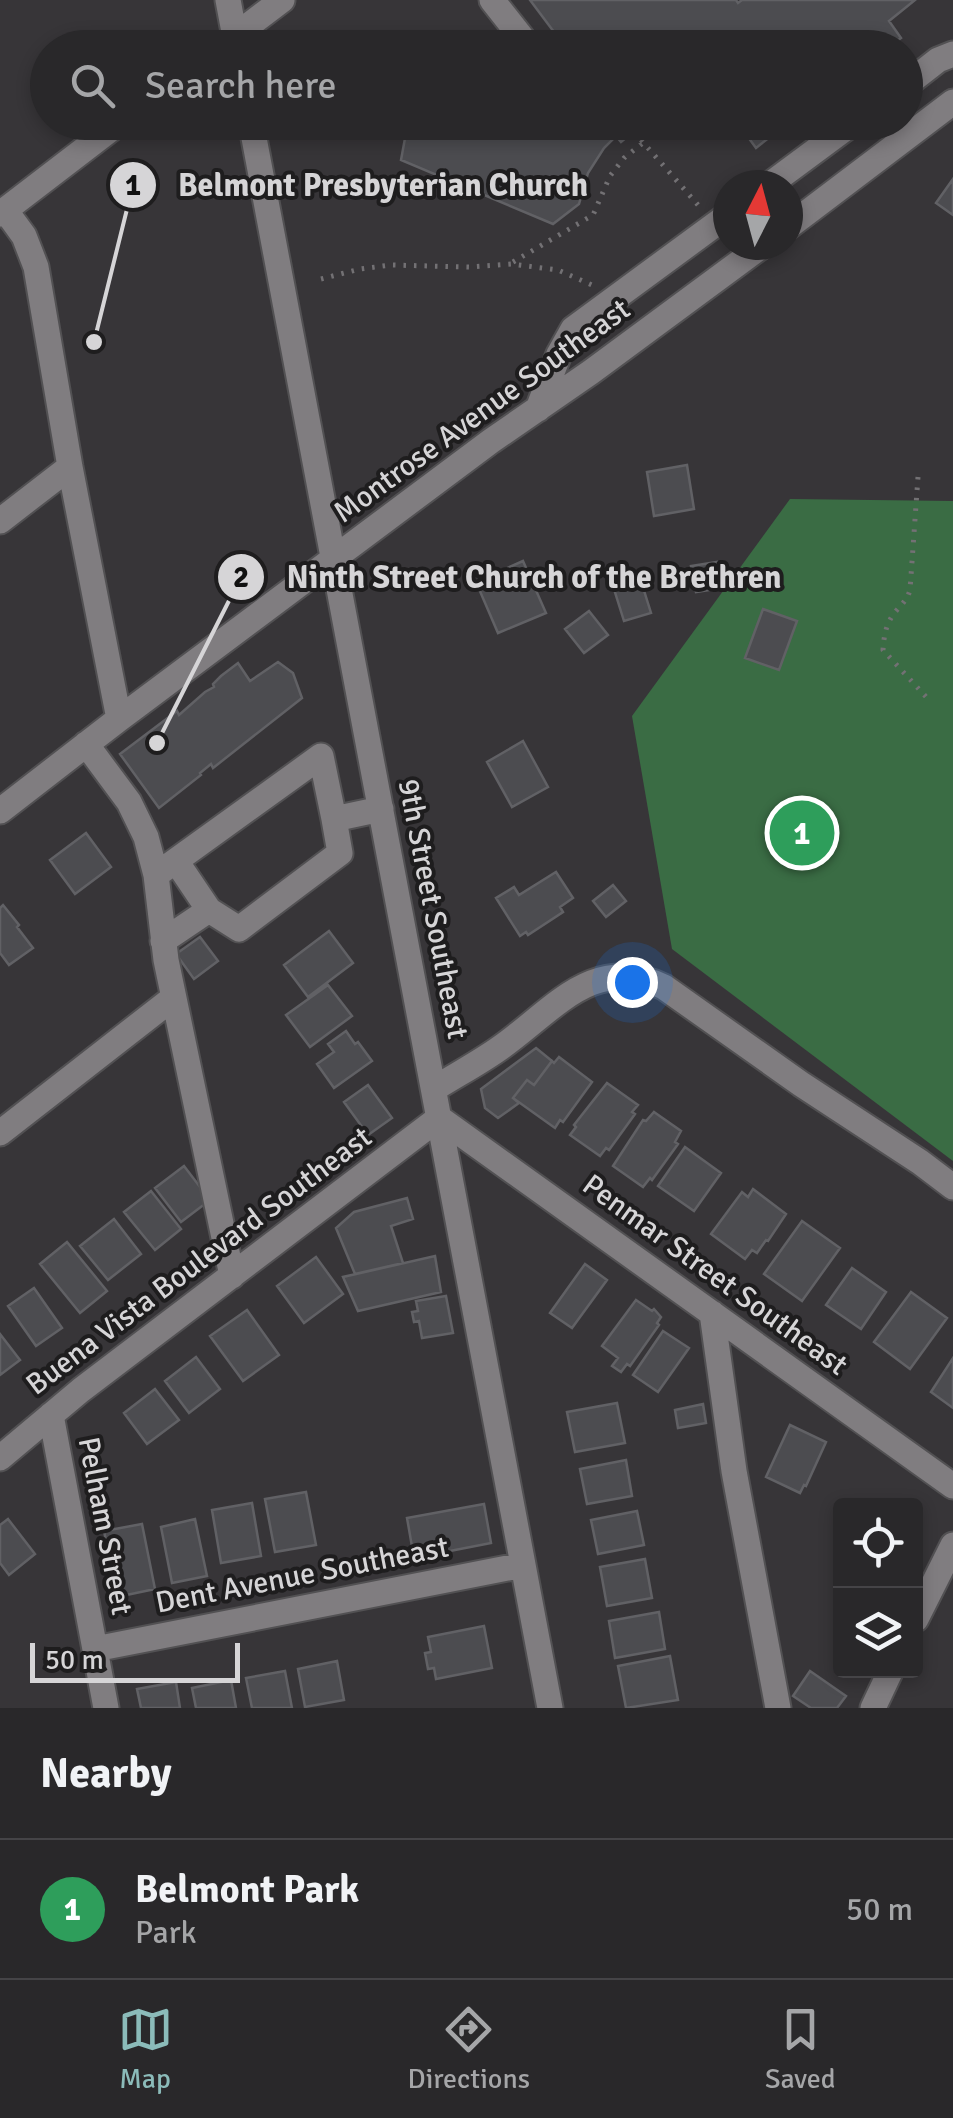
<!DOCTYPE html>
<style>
:root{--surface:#29282a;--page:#353436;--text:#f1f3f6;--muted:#a5a6a8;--line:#454447;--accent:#8bbbb9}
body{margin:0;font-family:Signika,sans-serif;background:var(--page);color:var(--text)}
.controls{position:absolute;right:30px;bottom:30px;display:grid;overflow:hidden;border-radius:10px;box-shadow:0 5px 15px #0003}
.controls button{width:90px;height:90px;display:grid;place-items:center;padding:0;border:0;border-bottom:2px solid var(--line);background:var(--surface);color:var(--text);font:50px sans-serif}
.compass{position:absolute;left:713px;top:170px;width:90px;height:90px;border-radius:50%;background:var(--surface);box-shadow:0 5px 15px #0003;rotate:6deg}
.scale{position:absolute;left:30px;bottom:25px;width:210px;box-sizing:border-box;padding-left:10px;border:5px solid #d6d5d7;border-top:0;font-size:28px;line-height:35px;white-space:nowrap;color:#d6d5d7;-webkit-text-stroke:8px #1e1d1e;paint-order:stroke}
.you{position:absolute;left:632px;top:982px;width:35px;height:35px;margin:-25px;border:8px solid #fff;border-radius:50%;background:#1a73e8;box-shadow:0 0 0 15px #1a73e833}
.badge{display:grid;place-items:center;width:65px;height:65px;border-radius:50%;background:var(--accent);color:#fff;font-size:32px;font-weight:700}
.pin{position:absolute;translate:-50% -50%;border:5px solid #fff;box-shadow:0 2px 10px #0006}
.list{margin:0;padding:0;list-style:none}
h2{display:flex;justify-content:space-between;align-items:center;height:130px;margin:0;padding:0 40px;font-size:42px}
h2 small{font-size:32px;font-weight:400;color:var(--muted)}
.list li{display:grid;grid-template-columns:65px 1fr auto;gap:30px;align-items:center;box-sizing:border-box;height:140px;padding:0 40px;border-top:2px solid var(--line)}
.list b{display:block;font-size:38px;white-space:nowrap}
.list p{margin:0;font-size:32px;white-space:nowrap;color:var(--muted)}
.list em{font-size:32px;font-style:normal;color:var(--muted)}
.icon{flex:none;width:55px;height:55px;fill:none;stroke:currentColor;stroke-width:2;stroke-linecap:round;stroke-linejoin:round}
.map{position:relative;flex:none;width:953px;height:1708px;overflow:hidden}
.search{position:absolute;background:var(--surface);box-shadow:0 5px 15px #0003;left:30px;right:30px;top:30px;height:110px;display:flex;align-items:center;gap:25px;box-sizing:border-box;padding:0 35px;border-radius:55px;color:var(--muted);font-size:38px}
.sheet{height:270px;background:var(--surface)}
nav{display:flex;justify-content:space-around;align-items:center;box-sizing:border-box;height:140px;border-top:2px solid var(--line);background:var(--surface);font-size:28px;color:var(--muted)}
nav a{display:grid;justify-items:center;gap:5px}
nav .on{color:var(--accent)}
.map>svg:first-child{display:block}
</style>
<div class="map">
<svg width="953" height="1708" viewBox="0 0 953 1708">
<rect width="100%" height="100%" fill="#373538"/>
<path fill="#3a6c44" d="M 790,499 L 953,501 L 953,1161 L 672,949 L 632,716 Z"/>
<path fill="#4c4c50" stroke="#616165" stroke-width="2.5" d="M 530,0 L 736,0 L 738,3 L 742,0 L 915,0 L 889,21 L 901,38 L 888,48 L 566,48 Z
M 408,122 L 645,122 L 621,142 L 616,136 L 604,148 L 588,173 L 579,204 L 553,224 L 401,160 Z
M 737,122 L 789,122 L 756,148 Z
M 953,179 L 953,215 L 936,203 Z
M 687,465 L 694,509 L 654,516 L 647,472 Z
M 523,561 L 546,613 L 498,633 L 476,582 Z
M 717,562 L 722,588 L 696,592 L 691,566 Z
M 641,581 L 651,613 L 624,621 L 614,589 Z
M 763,609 L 797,621 L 779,670 L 745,658 Z
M 589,611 L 608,635 L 584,653 L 565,629 Z
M 278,662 L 293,673 L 302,698 L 213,768 L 211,764 L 200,773 L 201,775 L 159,808 L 120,754 L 177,711 L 179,715 L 205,692 L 214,687 L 213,684 L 221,676 L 238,663 L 250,681 Z
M 523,741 L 548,787 L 512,807 L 487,762 Z
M 86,833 L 111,867 L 75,894 L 50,860 Z
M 556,872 L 573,898 L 560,907 L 563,912 L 528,935 L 526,932 L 520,936 L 496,898 L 514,887 L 519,895 Z
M 613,885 L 626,901 L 606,917 L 593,901 Z
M 3,905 L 19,925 L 17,927 L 33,948 L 9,965 L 0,953 L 0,908 Z
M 329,931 L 353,963 L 308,997 L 284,965 Z
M 200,937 L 218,961 L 194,979 L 176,954 Z
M 328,985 L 352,1016 L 310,1047 L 286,1015 Z
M 346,1031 L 355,1044 L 358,1042 L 372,1061 L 334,1088 L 317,1064 L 334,1052 L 328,1044 Z
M 536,1048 L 552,1061 L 534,1085 L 527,1080 L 513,1098 L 519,1103 L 498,1118 L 485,1108 L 481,1089 Z
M 559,1057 L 592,1082 L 563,1122 L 560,1120 L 555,1128 L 513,1098 L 527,1080 L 534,1085 L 552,1061 L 554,1063 Z
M 607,1083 L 638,1105 L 632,1112 L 635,1114 L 609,1150 L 606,1148 L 600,1156 L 570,1135 L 576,1127 L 574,1125 Z
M 368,1085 L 392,1118 L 368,1135 L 344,1102 Z
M 654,1112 L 681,1131 L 675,1142 L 678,1144 L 652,1180 L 650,1178 L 643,1187 L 613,1166 L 643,1120 L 646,1121 Z
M 685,1147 L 721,1173 L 694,1211 L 658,1186 Z
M 184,1166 L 210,1200 L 181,1222 L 155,1188 Z
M 753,1189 L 786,1214 L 768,1241 L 766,1240 L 757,1253 L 752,1250 L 745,1259 L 711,1234 L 742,1192 L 748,1197 Z
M 151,1191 L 181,1229 L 155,1250 L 124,1212 Z
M 407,1198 L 413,1219 L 391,1226 L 403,1263 L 355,1274 L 336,1228 L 354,1212 Z
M 114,1219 L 141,1254 L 108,1280 L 80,1246 Z
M 802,1221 L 840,1248 L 802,1301 L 764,1274 Z
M 67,1242 L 107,1291 L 80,1313 L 40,1264 Z
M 435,1256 L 441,1292 L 358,1311 L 343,1277 Z
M 316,1257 L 343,1294 L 304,1323 L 277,1286 Z
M 585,1264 L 607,1280 L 572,1328 L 550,1313 Z
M 852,1268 L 886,1292 L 861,1329 L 826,1305 Z
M 34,1288 L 62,1328 L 36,1346 L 8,1306 Z
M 911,1292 L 947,1318 L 910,1369 L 874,1342 Z
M 446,1296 L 453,1333 L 422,1338 L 419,1321 L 414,1322 L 412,1312 L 418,1311 L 416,1301 Z
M 636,1300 L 652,1311 L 654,1309 L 661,1317 L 657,1323 L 659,1325 L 630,1366 L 627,1364 L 621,1372 L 612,1366 L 618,1358 L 602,1346 Z
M 247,1310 L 279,1355 L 243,1381 L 210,1336 Z
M 663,1331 L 689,1348 L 658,1392 L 633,1375 Z
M 0,1334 L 20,1360 L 0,1375 Z
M 196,1357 L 220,1389 L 189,1413 L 165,1381 Z
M 953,1358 L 953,1408 L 931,1392 Z
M 155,1389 L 179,1420 L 147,1444 L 124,1413 Z
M 617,1403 L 625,1443 L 575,1452 L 567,1412 Z
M 703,1404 L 706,1423 L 678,1428 L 675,1410 Z
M 790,1425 L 826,1442 L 806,1486 L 804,1485 L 800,1493 L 766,1477 Z
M 626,1460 L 632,1496 L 587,1504 L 580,1469 Z
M 306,1492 L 316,1545 L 275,1552 L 265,1499 Z
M 252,1503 L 261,1556 L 221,1563 L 212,1510 Z
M 484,1504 L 491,1543 L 414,1558 L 407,1518 Z
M 637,1511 L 644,1545 L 598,1554 L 591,1520 Z
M 8,1519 L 35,1554 L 9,1575 L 0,1563 L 0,1525 Z
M 195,1519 L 207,1576 L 172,1583 L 161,1527 Z
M 142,1524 L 155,1589 L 117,1597 L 104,1531 Z
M 645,1559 L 652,1598 L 607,1606 L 600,1567 Z
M 659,1612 L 665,1649 L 615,1658 L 609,1621 Z
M 484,1626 L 492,1668 L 436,1679 L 434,1668 L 428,1669 L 425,1653 L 431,1652 L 428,1637 Z
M 670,1656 L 678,1700 L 626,1708 L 618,1666 Z
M 337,1661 L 344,1700 L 305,1707 L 298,1669 Z
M 285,1671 L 292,1708 L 252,1708 L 246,1678 Z
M 810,1671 L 846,1696 L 837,1708 L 811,1708 L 793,1696 Z
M 231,1680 L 236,1708 L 196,1708 L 192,1688 Z
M 176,1682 L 180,1708 L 141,1708 L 137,1689 Z"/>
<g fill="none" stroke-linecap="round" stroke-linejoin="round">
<g stroke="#525153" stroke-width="29">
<path id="minor" d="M 228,0 L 237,48
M 492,0 L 530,48
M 219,48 L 282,0
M 906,85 L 938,60 L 953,54
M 251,122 L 550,1708
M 769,185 L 854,122
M 5,210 L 24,236 L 36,267 L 70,467 L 119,719
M 0,214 L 120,122
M 788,227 L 953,102
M 538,409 L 559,354 L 573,329 L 728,215
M 0,521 L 70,467
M 86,744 L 129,802 L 146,837 L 156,875 L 166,960 L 232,1276
M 0,811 L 119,719 L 491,441 L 591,372 L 763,245
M 176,861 L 209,910 L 239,929 L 340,853 L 334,819
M 156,875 L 321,756 L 334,819 L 381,809
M 163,941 L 209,910
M 434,1089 C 456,1075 479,1063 500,1048 C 553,1011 593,953 664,987 L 801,1084 L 920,1162 L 953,1187
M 0,1133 L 173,998
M 712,1313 L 734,1471 L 778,1708
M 51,1415 L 106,1708
M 0,1458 L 81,1390 L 439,1118 L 953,1486
M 916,1619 L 953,1545
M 95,1649 L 523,1565
M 873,1708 L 891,1670"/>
</g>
<path stroke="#737174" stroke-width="5" stroke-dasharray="2.5 8" stroke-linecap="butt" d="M 634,132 L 698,205
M 513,262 L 593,215 L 610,176 L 624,158 L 644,142
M 321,279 L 360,269 L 391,265 L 469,267 L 511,264 L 558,270 L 592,285
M 918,477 L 910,590 C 907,600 903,603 896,611 C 886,623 884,635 883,650 L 928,699"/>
<use href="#minor" stroke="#807d80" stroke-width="25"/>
</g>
<g text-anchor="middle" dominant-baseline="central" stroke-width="8" stroke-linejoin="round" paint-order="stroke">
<g font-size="30" fill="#d6d5d7" stroke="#1e1d1e">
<text transform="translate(482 411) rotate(-36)">Montrose Avenue Southeast</text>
<text transform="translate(433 909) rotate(79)">9th Street Southeast</text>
<text transform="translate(199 1261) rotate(-37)">Buena Vista Boulevard Southeast</text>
<text transform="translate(715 1275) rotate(36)">Penmar Street Southeast</text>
<text transform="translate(105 1526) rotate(79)">Pelham Street</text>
<text transform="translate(302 1575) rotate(-11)">Dent Avenue Southeast</text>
</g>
</g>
<path fill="none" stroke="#d6d5d7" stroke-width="4" d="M94 342L133 185M157 743L241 577"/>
<g fill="#d6d5d7" stroke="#1e1d1e" stroke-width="4">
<circle cx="94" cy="342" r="10"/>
<circle cx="157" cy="743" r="10"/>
<circle cx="133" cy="185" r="25"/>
<circle cx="241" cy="577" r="25"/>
</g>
<g font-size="30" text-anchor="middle" font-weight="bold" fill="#111">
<text x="133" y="195">1</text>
<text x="241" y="587">2</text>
</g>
<g font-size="32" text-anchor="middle" font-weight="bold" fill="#d6d5d7" stroke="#1e1d1e" stroke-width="8" stroke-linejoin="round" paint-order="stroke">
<text x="383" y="196">Belmont Presbyterian Church</text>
<text x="534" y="588">Ninth Street Church of the Brethren</text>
</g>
</svg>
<div class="controls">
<button><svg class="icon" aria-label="locate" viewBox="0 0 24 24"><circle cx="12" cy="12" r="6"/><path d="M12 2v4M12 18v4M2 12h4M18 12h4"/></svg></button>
<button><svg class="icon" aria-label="layers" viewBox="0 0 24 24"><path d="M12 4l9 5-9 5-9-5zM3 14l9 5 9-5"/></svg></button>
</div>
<svg class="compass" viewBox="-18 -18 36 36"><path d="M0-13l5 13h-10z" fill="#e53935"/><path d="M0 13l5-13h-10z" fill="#a5a6a8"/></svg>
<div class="scale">50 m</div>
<div class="you"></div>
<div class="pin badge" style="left:802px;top:833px;background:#2e9e5b">1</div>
<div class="search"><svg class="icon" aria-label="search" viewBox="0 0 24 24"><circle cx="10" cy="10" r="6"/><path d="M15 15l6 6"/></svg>Search here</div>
</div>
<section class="sheet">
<h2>Nearby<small></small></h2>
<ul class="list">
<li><span class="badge" style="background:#2e9e5b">1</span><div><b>Belmont Park</b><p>Park</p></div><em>50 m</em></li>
</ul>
</section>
<nav>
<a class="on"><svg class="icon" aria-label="map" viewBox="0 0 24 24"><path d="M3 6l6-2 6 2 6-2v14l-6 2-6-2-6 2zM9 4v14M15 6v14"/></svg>Map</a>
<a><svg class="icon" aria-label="directions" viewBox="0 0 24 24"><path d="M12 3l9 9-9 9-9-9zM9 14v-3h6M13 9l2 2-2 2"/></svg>Directions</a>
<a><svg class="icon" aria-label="saved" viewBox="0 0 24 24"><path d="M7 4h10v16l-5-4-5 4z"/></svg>Saved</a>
</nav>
